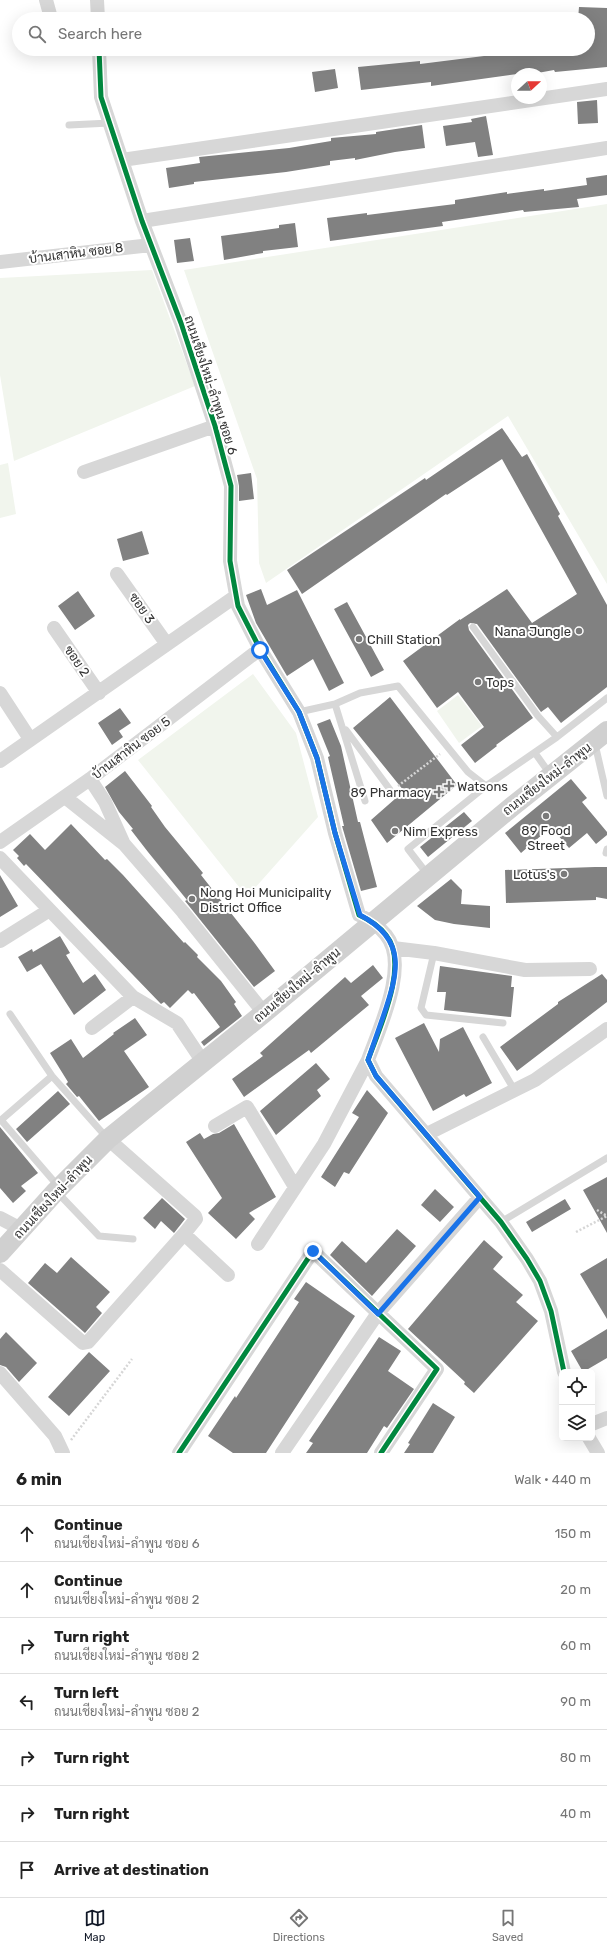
<!DOCTYPE html>
<meta charset="utf-8">
<style>
:root{--surface:#fff;--page:#f2f2f2;--text:#222;--muted:#767676;--line:#e0e0e0;--accent:#111827}
body{margin:0;font-family:Rubik,Sarabun,sans-serif;background:var(--page);color:var(--text)}
.controls{position:absolute;right:12px;bottom:12px;display:grid;overflow:hidden;border-radius:6px;box-shadow:0 4px 16px #0002}
.controls button{width:36px;height:36px;display:grid;place-items:center;padding:0;border:0;border-bottom:1px solid var(--line);background:var(--surface);color:var(--text);font:20px sans-serif}
.compass{position:absolute;left:511px;top:68px;width:36px;height:36px;border-radius:50%;background:var(--surface);box-shadow:0 4px 16px #0002;rotate:69deg}
.stop{position:absolute;width:12px;height:12px;margin:-9px;border:3px solid #1a73e8;border-radius:50%;background:#fff}
.stop.end{background:#1a73e8;border-color:#fff;box-shadow:0 1px 4px #0008}
.list{margin:0;padding:0;list-style:none}
h2{display:flex;justify-content:space-between;align-items:center;height:52px;margin:0;padding:0 16px;font-size:17px}
h2 small{font-size:13px;font-weight:400;color:var(--muted)}
.list li{display:grid;grid-template-columns:26px 1fr auto;gap:12px;align-items:center;box-sizing:border-box;height:56px;padding:0 16px;border-top:1px solid var(--line)}
.list b{display:block;font-size:15px;white-space:nowrap}
.list p{margin:0;font-size:13px;white-space:nowrap;color:var(--muted)}
.list em{font-size:13px;font-style:normal;color:var(--muted)}
.icon{flex:none;width:22px;height:22px;fill:none;stroke:currentColor;stroke-width:2;stroke-linecap:round;stroke-linejoin:round}
.map{position:relative;flex:none;width:607px;height:1453px;overflow:hidden}
.search{position:absolute;background:var(--surface);box-shadow:0 4px 16px #0002;left:12px;right:12px;top:12px;height:44px;display:flex;align-items:center;gap:10px;box-sizing:border-box;padding:0 14px;border-radius:22px;color:var(--muted);font-size:15px}
.sheet{height:444px;background:var(--surface)}
nav{display:flex;justify-content:space-around;align-items:center;box-sizing:border-box;height:56px;border-top:1px solid var(--line);background:var(--surface);font-size:11px;color:var(--muted)}
nav a{display:grid;justify-items:center;gap:2px}
nav .on{color:var(--accent)}
.map>svg:first-child{display:block}
</style>
<div class="map">
<svg width="607" height="1453" viewBox="0 0 607 1453">
<rect width="100%" height="100%" fill="#fff"/>
<path fill="#f1f5ed" d="M 607,204 L 607,584 L 508,416 L 266,583 L 259,563 L 257,479 L 184,270 Z
M 152,270 L 195,386 L 14,461 L 0,375 L 0,278 Z
M 8,463 L 16,514 L 0,518 L 0,465 Z
M 253,674 L 296,733 L 318,817 L 247,897 L 138,760 Z
M 458,695 L 482,726 L 459,743 L 437,711 Z"/>
<path fill="#818181" d="M 579,7 L 607,8 L 607,67 L 555,72 L 554,70 L 532,74 L 532,72 L 431,86 L 431,82 L 361,90 L 358,67 L 420,61 L 420,64 L 540,49 L 588,49 L 588,19 L 578,19 Z
M 335,69 L 338,88 L 315,92 L 312,72 Z
M 597,100 L 598,123 L 578,124 L 577,102 Z
M 486,116 L 493,155 L 478,157 L 475,142 L 446,146 L 443,126 L 472,122 L 471,119 Z
M 422,125 L 425,148 L 395,152 L 355,160 L 355,158 L 330,161 L 330,165 L 286,172 L 194,182 L 194,184 L 169,188 L 166,168 L 200,163 L 199,157 L 289,148 L 331,141 L 331,138 L 376,134 L 376,132 Z
M 607,175 L 607,195 L 577,199 L 579,207 L 524,212 L 523,210 L 442,222 L 443,226 L 330,241 L 327,218 L 367,213 L 367,215 L 455,204 L 455,200 L 507,192 L 507,194 L 544,189 L 544,191 L 587,185 L 586,178 Z
M 295,223 L 298,247 L 263,251 L 263,253 L 224,260 L 221,236 L 279,228 L 279,225 Z
M 190,238 L 194,261 L 177,263 L 174,240 Z
M 502,428 L 522,457 L 527,454 L 560,514 L 558,516 L 607,605 L 607,687 L 561,723 L 548,707 L 541,712 L 477,624 L 470,623 L 468,625 L 469,630 L 533,718 L 496,745 L 497,746 L 475,763 L 461,745 L 484,727 L 458,692 L 437,708 L 403,661 L 460,619 L 460,620 L 507,589 L 532,623 L 577,594 L 502,459 L 447,495 L 446,494 L 302,594 L 287,570 L 425,478 L 426,480 Z
M 251,473 L 254,499 L 239,501 L 239,486 L 237,475 Z
M 142,531 L 149,554 L 123,561 L 117,539 Z
M 261,589 L 267,605 L 297,590 L 344,683 L 329,691 L 313,659 L 287,676 L 256,623 L 246,595 Z
M 78,591 L 95,616 L 75,630 L 58,606 Z
M 347,602 L 384,670 L 371,677 L 334,609 Z
M 390,697 L 457,785 L 387,843 L 371,820 L 404,791 L 353,728 Z
M 120,708 L 131,723 L 119,731 L 123,737 L 112,745 L 98,723 Z
M 330,719 L 341,746 L 358,822 L 360,822 L 377,887 L 361,891 L 342,826 L 344,826 L 328,757 L 330,756 L 317,724 Z
M 125,771 L 152,806 L 151,807 L 165,827 L 203,873 L 201,875 L 253,941 L 275,971 L 254,987 L 185,901 L 187,900 L 148,852 L 131,830 L 133,829 L 119,812 L 105,787 Z
M 571,779 L 587,798 L 582,802 L 607,832 L 607,835 L 596,844 L 587,833 L 569,848 L 551,827 L 521,853 L 505,833 Z
M 464,812 L 472,821 L 428,857 L 420,847 Z
M 71,824 L 105,860 L 107,859 L 123,875 L 184,943 L 185,942 L 198,955 L 197,957 L 221,981 L 236,1002 L 234,1004 L 242,1016 L 204,1046 L 201,1042 L 220,1027 L 194,993 L 192,994 L 188,990 L 170,1008 L 164,1002 L 161,1004 L 26,864 L 24,866 L 17,858 L 19,856 L 13,850 L 30,834 L 45,850 Z
M 595,867 L 607,867 L 607,899 L 596,897 L 596,900 L 506,903 L 505,870 Z
M 0,875 L 18,906 L 0,917 Z
M 451,879 L 462,890 L 461,904 L 490,906 L 490,928 L 454,924 L 435,920 L 417,906 Z
M 60,936 L 70,953 L 66,955 L 83,983 L 95,974 L 106,990 L 74,1015 L 41,964 L 27,972 L 18,957 L 32,949 L 33,952 Z
M 373,965 L 383,978 L 361,996 L 369,1005 L 311,1053 L 309,1050 L 244,1097 L 232,1079 L 263,1056 L 260,1053 L 345,977 L 351,983 Z
M 440,966 L 512,976 L 511,987 L 514,987 L 511,1017 L 444,1010 L 446,992 L 437,992 Z
M 602,974 L 607,980 L 607,1002 L 517,1071 L 500,1047 L 558,1004 L 558,1002 Z
M 135,1018 L 147,1035 L 124,1051 L 149,1087 L 99,1121 L 79,1096 L 77,1097 L 66,1084 L 68,1082 L 50,1053 L 71,1039 L 83,1058 L 114,1034 L 113,1033 Z
M 424,1023 L 439,1052 L 440,1039 L 463,1027 L 492,1083 L 466,1097 L 464,1094 L 433,1111 L 395,1038 Z
M 316,1063 L 330,1079 L 317,1090 L 321,1096 L 276,1135 L 260,1111 Z
M 367,1090 L 388,1113 L 349,1174 L 344,1172 L 335,1187 L 321,1177 L 359,1117 L 352,1113 Z
M 58,1091 L 70,1104 L 27,1142 L 16,1129 Z
M 234,1124 L 276,1197 L 249,1213 L 255,1219 L 236,1239 L 208,1213 L 222,1198 L 186,1142 L 200,1133 L 204,1139 L 213,1134 L 219,1133 Z
M 0,1127 L 38,1173 L 21,1186 L 26,1191 L 13,1203 L 0,1188 Z
M 607,1177 L 607,1233 L 583,1190 Z
M 435,1189 L 454,1207 L 440,1222 L 421,1205 Z
M 162,1198 L 185,1219 L 174,1233 L 161,1221 L 155,1229 L 143,1218 Z
M 565,1199 L 571,1209 L 532,1232 L 526,1222 Z
M 397,1229 L 416,1246 L 372,1296 L 330,1255 L 342,1241 L 366,1263 Z
M 484,1240 L 503,1257 L 493,1269 L 523,1295 L 516,1302 L 538,1321 L 474,1393 L 464,1384 L 465,1382 L 408,1329 Z
M 71,1257 L 110,1292 L 96,1307 L 102,1313 L 85,1333 L 28,1283 L 45,1263 L 57,1273 Z
M 607,1258 L 607,1319 L 580,1274 Z
M 306,1282 L 355,1316 L 266,1453 L 233,1453 L 208,1436 L 235,1396 L 236,1398 L 299,1302 L 294,1299 Z
M 607,1329 L 607,1358 L 583,1372 L 571,1351 Z
M 6,1332 L 37,1363 L 19,1382 L 6,1367 L 0,1365 L 0,1339 Z
M 379,1337 L 401,1351 L 388,1371 L 414,1389 L 387,1428 L 384,1426 L 367,1453 L 306,1453 L 313,1443 L 309,1441 Z
M 89,1352 L 110,1371 L 69,1416 L 48,1397 Z
M 433,1403 L 455,1417 L 433,1453 L 404,1453 L 410,1444 L 408,1443 Z"/>
<g fill="none" stroke-linecap="round" stroke-linejoin="round">
<path stroke="#d6d6d6" stroke-width="2.5" stroke-dasharray="2 2" stroke-linecap="butt" d="M 398,786 L 440,754
M 597,1210 L 607,1216
M 576,1232 L 607,1216
M 71,1440 L 132,1359"/>
<path stroke="#d7d7d7" stroke-width="7" d="M 69,125 L 110,123
M 473,627 L 538,716 L 557,737
M 335,704 L 365,801
M 299,712 L 335,704 L 360,693 L 398,686 L 468,772 L 486,786
M 346,730 L 391,791
M 595,744 L 607,796
M 535,753 L 550,774
M 606,853 L 607,849
M 428,875 L 408,849 L 486,786 L 557,737 L 607,698
M 434,953 L 421,1008 L 426,1015 L 503,1023
M 10,1014 L 52,1076 L 108,1139
M 483,1037 L 515,1091
M 52,1076 L 1,1120 L 58,1186
M 56,1191 L 99,1236 L 133,1239
M 501,1222 L 607,1158"/>
<path stroke="#d7d7d7" stroke-width="14" d="M 46,0 L 51,18 L 54,19
M 97,0 L 98,19
M 99,49 L 101,97 L 142,221 L 181,323 L 215,426 L 231,486 L 230,561 L 238,606 L 260,649 L 299,712 L 317,758 L 335,833 L 359,915 C 370,920 379,926 386,935 C 410,964 379,1029 368,1060 L 376,1076 L 501,1222 L 527,1259 L 540,1281 L 551,1311 L 564,1372
M 122,160 L 607,89
M 142,221 L 607,148
M 0,262 L 151,245
M 84,472 L 215,426
M 117,574 L 166,643
M 54,628 L 99,693
M 0,693 L 30,739
M 0,761 L 236,596
M 90,779 L 105,802 L 123,842
M 65,797 L 124,844 L 183,912 L 264,1013
M 0,842 L 90,779 L 260,649
M 0,858 L 133,997 L 177,1023 L 203,1062
M 0,941 L 48,911
M 393,948 L 434,953 L 525,970 L 590,969
M 92,1028 L 133,997
M 215,1126 L 247,1107 L 295,1187
M 427,1134 L 535,1080 L 607,1029
M 0,1218 L 21,1229
M 184,1234 L 228,1275
M 258,1244 L 324,1144 L 368,1060
M 0,1270 L 83,1343 L 88,1342 L 184,1234 L 196,1219 L 195,1216 L 108,1139
M 0,1373 L 55,1436 L 63,1453
M 592,1424 L 607,1418
M 589,1438 L 598,1453
M 179,1453 L 313,1251 L 437,1369 L 381,1453
M 282,1453 L 378,1313 L 480,1197"/>
<path stroke="#d0d0d0" stroke-width="20" d="M 0,1253 L 56,1191 L 108,1139 L 264,1013 L 514,805 L 607,731"/>
<g stroke="#fff" stroke-width="8">
<path id="cycleway" d="M 99,49 L 101,97 L 142,221 L 181,323 L 215,426 L 231,486 L 230,561 L 238,606 L 260,649 L 299,712 L 317,758 L 335,833 L 359,915 C 370,920 379,926 386,935 C 410,964 379,1029 368,1060 L 376,1076 L 501,1222 L 527,1259 L 540,1281 L 551,1311 L 564,1372
M 179,1453 L 313,1251 L 437,1369 L 381,1453"/>
</g>
<use href="#cycleway" stroke="#00873e" stroke-width="5"/>
</g>
<g fill="none" stroke-linecap="round" stroke-linejoin="round">
<path stroke="#1a73e8" stroke-width="5" d="M 260,650 L 299,712 L 317,758 L 335,833 L 360,915 C 408,940 398,973 383,1017 C 378,1031 373,1046 368,1060 L 376,1076 L 480,1197 L 378,1314 L 313,1251"/>
</g>
<g fill="#7a7a7a" stroke="#fff" stroke-width="1.5">
<circle cx="579" cy="631" r="4"/>
<circle cx="359" cy="639" r="4"/>
<circle cx="478" cy="682" r="4"/>
<path d="M447 780h4v4h4v4h-4v4h-4v-4h-4v-4h4z"/>
<path d="M437 786h4v4h4v4h-4v4h-4v-4h-4v-4h4z"/>
<circle cx="546" cy="816" r="4"/>
<circle cx="395" cy="831" r="4"/>
<circle cx="564" cy="874" r="4"/>
<circle cx="192" cy="899" r="4"/>
</g>
<g text-anchor="middle" dominant-baseline="central" stroke-width="4" stroke-linejoin="round" paint-order="stroke">
<g font-size="13" fill="#333" stroke="#fff">
<text transform="translate(76 253) rotate(-7)">บ้านเสาหิน ซอย 8</text>
<text transform="translate(211 385) rotate(72)">ถนนเชียงใหม่-ลำพูน ซอย 6</text>
<text transform="translate(142 608) rotate(55)">ซอย 3</text>
<text transform="translate(77 661) rotate(56)">ซอย 2</text>
<text transform="translate(131 748) rotate(-37)">บ้านเสาหิน ซอย 5</text>
<text transform="translate(547 779) rotate(-38)">ถนนเชียงใหม่-ลำพูน</text>
<text transform="translate(297 985) rotate(-40)">ถนนเชียงใหม่-ลำพูน</text>
<text transform="translate(53 1197) rotate(-47)">ถนนเชียงใหม่-ลำพูน</text>
</g>
<g font-size="13" fill="#333" stroke="#fff" text-anchor="start">
<text x="571" y="631" text-anchor="end">Nana Jungle</text>
<text x="367" y="639">Chill Station</text>
<text x="486" y="682">Tops</text>
<text x="457" y="786">Watsons</text>
<text x="431" y="792" text-anchor="end">89 Pharmacy</text>
<text x="546" y="830" text-anchor="middle">89 Food<tspan x="546" dy="15">Street</tspan></text>
<text x="403" y="831">Nim Express</text>
<text x="556" y="874" text-anchor="end">Lotus's</text>
<text x="200" y="892">Nong Hoi Municipality<tspan x="200" dy="15">District Office</tspan></text>
</g>
</g>
</svg>
<div class="controls">
<button><svg class="icon" aria-label="locate" viewBox="0 0 24 24"><circle cx="12" cy="12" r="6"/><path d="M12 2v4M12 18v4M2 12h4M18 12h4"/></svg></button>
<button><svg class="icon" aria-label="layers" viewBox="0 0 24 24"><path d="M12 4l9 5-9 5-9-5zM3 14l9 5 9-5"/></svg></button>
</div>
<svg class="compass" viewBox="-18 -18 36 36"><path d="M0-13l5 13h-10z" fill="#e53935"/><path d="M0 13l5-13h-10z" fill="#767676"/></svg>
<div class="stop" style="left:260px;top:650px"></div>
<div class="stop end" style="left:313px;top:1251px"></div>
<div class="search"><svg class="icon" aria-label="search" viewBox="0 0 24 24"><circle cx="10" cy="10" r="6"/><path d="M15 15l6 6"/></svg>Search here</div>
</div>
<section class="sheet">
<h2>6 min<small>Walk · 440 m</small></h2>
<ul class="list">
<li><svg class="icon" aria-label="ahead" viewBox="0 0 24 24"><path d="M12 20V5M6 11l6-6 6 6"/></svg><div><b>Continue</b><p>ถนนเชียงใหม่-ลำพูน ซอย 6</p></div><em>150 m</em></li>
<li><svg class="icon" aria-label="ahead" viewBox="0 0 24 24"><path d="M12 20V5M6 11l6-6 6 6"/></svg><div><b>Continue</b><p>ถนนเชียงใหม่-ลำพูน ซอย 2</p></div><em>20 m</em></li>
<li><svg class="icon" aria-label="right" viewBox="0 0 24 24"><path d="M7 20v-9h11M14 6l5 5-5 5"/></svg><div><b>Turn right</b><p>ถนนเชียงใหม่-ลำพูน ซอย 2</p></div><em>60 m</em></li>
<li><svg class="icon" aria-label="left" viewBox="0 0 24 24"><path d="M17 20v-9H6M10 6l-5 5 5 5"/></svg><div><b>Turn left</b><p>ถนนเชียงใหม่-ลำพูน ซอย 2</p></div><em>90 m</em></li>
<li><svg class="icon" aria-label="right" viewBox="0 0 24 24"><path d="M7 20v-9h11M14 6l5 5-5 5"/></svg><div><b>Turn right</b></div><em>80 m</em></li>
<li><svg class="icon" aria-label="right" viewBox="0 0 24 24"><path d="M7 20v-9h11M14 6l5 5-5 5"/></svg><div><b>Turn right</b></div><em>40 m</em></li>
<li><svg class="icon" aria-label="arrive" viewBox="0 0 24 24"><path d="M6 21V4h12l-3 4 3 4H6"/></svg><div><b>Arrive at destination</b></div></li>
</ul>
</section>
<nav>
<a class="on"><svg class="icon" aria-label="map" viewBox="0 0 24 24"><path d="M3 6l6-2 6 2 6-2v14l-6 2-6-2-6 2zM9 4v14M15 6v14"/></svg>Map</a>
<a><svg class="icon" aria-label="directions" viewBox="0 0 24 24"><path d="M12 3l9 9-9 9-9-9zM9 14v-3h6M13 9l2 2-2 2"/></svg>Directions</a>
<a><svg class="icon" aria-label="saved" viewBox="0 0 24 24"><path d="M7 4h10v16l-5-4-5 4z"/></svg>Saved</a>
</nav>
